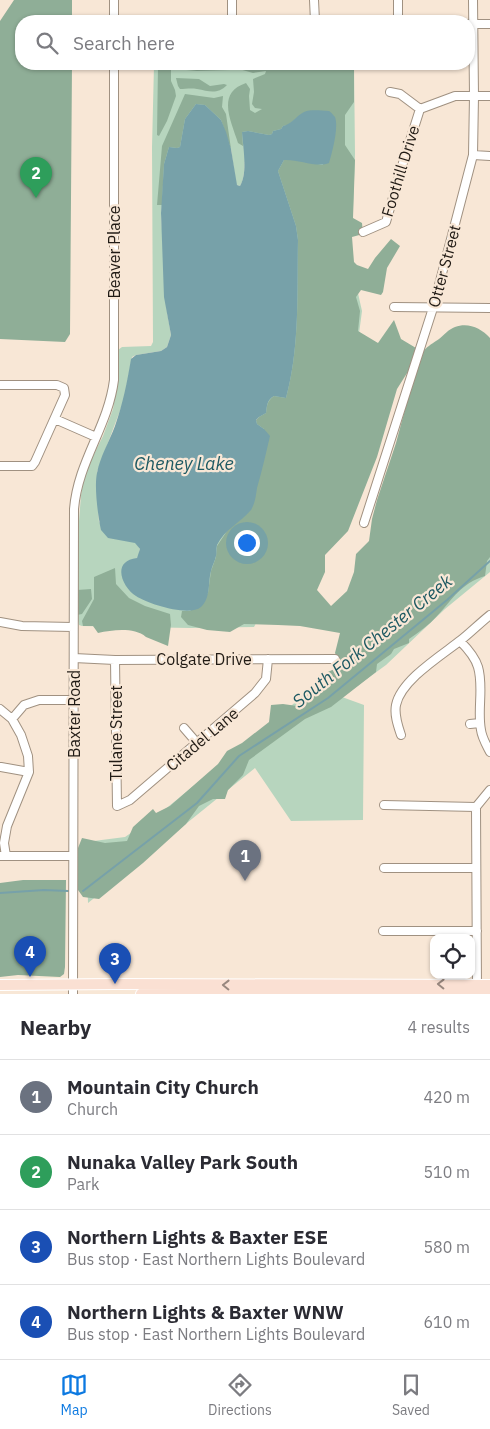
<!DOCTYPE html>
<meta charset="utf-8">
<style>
:root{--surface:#fff;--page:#f7f7f7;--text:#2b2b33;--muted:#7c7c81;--line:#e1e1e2;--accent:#0c79e1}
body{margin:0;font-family:"IBM Plex Sans",sans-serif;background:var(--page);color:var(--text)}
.controls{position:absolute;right:15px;bottom:15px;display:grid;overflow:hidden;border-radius:10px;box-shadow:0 1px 4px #0004}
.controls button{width:45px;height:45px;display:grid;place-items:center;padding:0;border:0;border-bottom:1px solid var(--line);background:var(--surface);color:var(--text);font:25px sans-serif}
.you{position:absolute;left:246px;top:542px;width:18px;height:18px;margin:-12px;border:4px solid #fff;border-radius:50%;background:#1a73e8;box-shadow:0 0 0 8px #1a73e833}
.badge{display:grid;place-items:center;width:32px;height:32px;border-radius:50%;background:var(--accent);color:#fff;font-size:16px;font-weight:700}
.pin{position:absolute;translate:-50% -41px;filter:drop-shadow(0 1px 2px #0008)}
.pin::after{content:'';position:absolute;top:26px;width:18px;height:15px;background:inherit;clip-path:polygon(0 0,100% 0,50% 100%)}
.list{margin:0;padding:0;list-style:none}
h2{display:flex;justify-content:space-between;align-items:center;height:65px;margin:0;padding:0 20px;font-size:21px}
h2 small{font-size:16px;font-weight:400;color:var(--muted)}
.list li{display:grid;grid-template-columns:32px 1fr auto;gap:15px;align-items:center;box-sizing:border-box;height:75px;padding:0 20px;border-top:1px solid var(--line)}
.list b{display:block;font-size:19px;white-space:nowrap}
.list p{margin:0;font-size:16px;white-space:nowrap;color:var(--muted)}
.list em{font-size:16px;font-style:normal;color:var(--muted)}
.icon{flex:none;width:28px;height:28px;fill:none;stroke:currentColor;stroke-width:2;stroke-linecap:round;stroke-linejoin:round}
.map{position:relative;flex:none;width:490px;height:994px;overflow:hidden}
.search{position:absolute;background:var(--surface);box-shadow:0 1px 4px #0004;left:15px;right:15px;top:15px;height:55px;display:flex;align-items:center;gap:12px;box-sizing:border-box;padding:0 18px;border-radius:20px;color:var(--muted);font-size:19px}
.sheet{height:365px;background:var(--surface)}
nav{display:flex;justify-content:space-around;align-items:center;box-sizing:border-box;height:70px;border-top:1px solid var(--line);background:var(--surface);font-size:14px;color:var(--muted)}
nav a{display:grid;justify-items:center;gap:2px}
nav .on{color:var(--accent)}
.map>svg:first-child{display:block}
</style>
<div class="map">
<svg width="490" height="994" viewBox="0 0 490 994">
<rect width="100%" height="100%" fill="#f8e7d6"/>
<path fill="#b7d5be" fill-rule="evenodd" d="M 354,64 L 355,154 L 351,262 L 362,311 L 343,455 L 254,627 L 190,628 L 82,626 L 79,625 L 78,621 L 76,592 L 79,521 L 81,495 L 85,472 L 103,436 L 113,409 L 117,384 L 118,350 L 122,347 L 151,346 L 153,342 L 152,147 L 154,65 ZM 243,132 L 259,417 L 123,579 L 139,555 L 140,549 L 136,543 L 99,522 L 97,488 L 97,472 L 124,400 L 132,357 L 136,355 L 161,351 L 167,347 L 171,335 L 167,312 L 161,213 L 163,198 L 231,149 L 236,184 L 237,185 L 240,186 C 248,173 243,147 243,132 Z
M 490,482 L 490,572 L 445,609 L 386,665 L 342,697 L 364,705 L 363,820 L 291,821 L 255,768 L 88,903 L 86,842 L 125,837 L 163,811 L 337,668 L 356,626 Z"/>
<path fill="#8fae97" d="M 14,0 L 72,0 L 72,21 L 21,21 L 21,64 L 72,64 L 70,334 L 65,342 L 0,339 L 0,21 Z
M 184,64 L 234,64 L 231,70 L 197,71 L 176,69 L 187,67 Z
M 354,64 L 354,102 L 345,115 L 345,145 L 355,160 L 353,218 L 362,223 L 363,234 L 352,237 L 354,262 L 357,265 L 368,269 L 375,258 L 391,239 L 400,246 L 387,268 L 383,292 L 381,295 L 361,290 L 356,297 L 360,311 L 358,331 L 378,343 L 394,320 L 401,339 L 416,348 L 409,370 L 397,389 L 377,457 L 348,531 L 325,555 L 325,572 L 317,590 L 331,606 L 347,591 L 354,572 L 356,554 L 369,541 L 372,519 L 377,500 L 396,443 L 419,357 C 427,346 429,346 439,339 C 444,335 449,329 455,327 C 468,322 481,328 490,338 L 490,557 L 487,561 L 485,576 C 460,584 454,598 437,616 C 429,625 419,632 409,639 L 409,643 L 394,649 L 391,654 L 377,664 L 376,672 L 331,707 L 305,719 L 249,760 L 243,775 L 228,790 L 225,799 L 213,799 L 199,806 L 186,824 L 143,863 L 99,899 L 83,897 L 78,890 L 78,848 L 82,838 L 105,843 L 127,841 L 133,827 L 153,809 L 156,813 L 170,806 L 218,764 L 227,751 L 242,743 L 269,722 L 271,705 L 283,704 L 297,706 L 296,699 L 299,694 L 315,690 L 319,676 L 341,666 L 335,653 L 340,633 L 300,626 L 278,625 L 244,624 L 230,632 L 207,630 L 188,625 L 181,617 L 182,611 L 190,611 L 208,593 L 211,571 L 216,557 L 217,546 L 229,528 L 241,519 L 264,429 L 257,424 L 256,420 L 259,417 L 266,413 C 267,405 267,401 274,396 L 286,398 C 300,347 297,292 298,240 L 296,226 L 278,171 L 284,160 L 293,159 L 323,165 L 303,113 L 288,125 L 283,126 L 281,129 L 273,131 L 272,134 L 269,135 L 248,131 L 242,132 L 243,146 L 238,143 C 231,121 216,93 246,83 L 250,89 L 249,96 L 250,110 L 255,113 L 262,109 L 255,108 L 252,104 L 254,92 L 253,79 L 265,74 L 266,71 L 253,73 L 239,69 Z
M 158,66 L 171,66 L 171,81 L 175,90 L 176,96 L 167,121 L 159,136 L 157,135 Z
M 176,78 L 199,79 L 210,86 L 224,84 L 227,85 C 217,95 209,91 197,89 C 191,88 185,89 180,89 L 178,86 Z
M 185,94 L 214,98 L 223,96 L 222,107 L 226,114 L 231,149 L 221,120 L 205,105 L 196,104 L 185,119 L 180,147 L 177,148 L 169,147 L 164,164 L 162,205 L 157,205 L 162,146 Z
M 115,568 L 116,584 L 129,598 L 145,606 L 170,614 L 171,625 L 168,646 L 146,637 C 134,627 113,630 98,633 L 93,626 L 83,626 L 82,621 L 94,599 L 94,577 Z
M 91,589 L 92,599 L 82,614 L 77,615 L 77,590 Z
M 23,880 L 66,880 L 65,967 L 64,974 L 60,977 L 18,975 L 0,977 L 0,883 Z"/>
<path fill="#77a1a9" d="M 196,104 L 205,105 L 221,120 L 226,132 L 231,149 L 237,185 L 240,186 C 248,173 243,147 242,132 L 248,131 L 269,135 L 272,134 L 273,131 L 281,129 L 283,126 C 292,124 296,116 304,112 C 312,109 321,111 329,111 C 331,112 334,116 335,117 C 339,127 332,153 329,163 C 317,168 298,159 284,160 L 278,171 L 296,226 L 298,240 C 297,292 300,347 286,398 L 274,396 C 267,400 267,405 266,413 L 259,417 L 256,420 L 257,424 L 264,429 L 270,436 C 266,453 262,471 257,488 C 256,495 255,504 251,510 C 240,523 225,529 217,545 C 216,549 217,553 216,556 C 215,561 212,566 211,571 C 208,581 211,598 201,607 C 189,617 148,604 136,596 C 122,587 111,561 137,558 L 140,549 L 135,543 L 108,538 L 101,530 C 98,516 94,487 97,473 C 100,457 109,442 115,426 C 123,403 127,383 131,359 L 136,355 L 161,351 L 167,347 L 171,335 L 164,297 L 161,213 L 164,164 L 169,147 L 177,148 L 180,147 L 185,119 Z"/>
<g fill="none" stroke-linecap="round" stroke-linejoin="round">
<path stroke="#77a1a9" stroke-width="2" d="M 83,891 L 197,803 L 239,756 L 328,698 L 447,600 L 490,561
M 0,893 L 44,890 L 68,891"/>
<g stroke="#a09181" stroke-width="10">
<path id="minor" d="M 114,0 L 114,21
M 314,0 L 315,21
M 398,0 L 398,21
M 232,21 L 232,0
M 469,24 L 490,24
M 390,92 L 400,94 L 420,109
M 473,155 L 490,156
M 363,232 L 386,222 L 402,166 L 420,109 L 455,96 L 490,96
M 394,307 L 490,308
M 0,385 L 57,385 L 64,388 L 65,395 L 35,462 L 32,466 L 0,466
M 55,419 L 96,437
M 364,523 L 433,308 L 473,155 L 474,96 L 473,0
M 0,622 L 22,626 L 73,627
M 460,641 C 467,648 475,657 478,667 C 484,687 477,710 481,730 C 482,738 487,746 490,752
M 74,658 L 115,660 L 335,659
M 115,660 L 117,806 L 130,800 L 255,693 L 266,679 L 268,659
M 0,709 L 12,719 L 21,735 L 28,756 L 29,772 L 7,826 L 4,843 L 6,856
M 12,719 L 24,705 L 39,700 L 73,700
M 470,724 L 480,723
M 184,728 L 197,743
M 401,735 C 398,726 394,715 396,705 C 401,680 442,655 461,640 C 471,632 480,623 490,615
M 1,767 L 29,772
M 384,805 L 476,807
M 0,856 L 73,856
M 384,868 L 476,868
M 383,931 L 477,931
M 477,990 L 476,807 L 490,790
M 73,994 L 74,509 C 78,461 108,427 114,380 L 114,64"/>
</g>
<g stroke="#fff" stroke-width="12">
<path id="major" d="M 0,985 L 115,984 L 490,985
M 141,994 L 490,993"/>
</g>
<use href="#minor" stroke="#fff" stroke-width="8"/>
<use href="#major" stroke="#fae0d3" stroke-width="10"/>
</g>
<defs><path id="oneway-chevron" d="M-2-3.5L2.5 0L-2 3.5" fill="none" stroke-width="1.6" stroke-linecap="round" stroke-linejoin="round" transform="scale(1.25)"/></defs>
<g stroke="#98877e">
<use href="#oneway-chevron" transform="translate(441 984) rotate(-179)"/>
<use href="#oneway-chevron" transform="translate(226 985) rotate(-179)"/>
</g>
<g text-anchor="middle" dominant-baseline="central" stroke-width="4.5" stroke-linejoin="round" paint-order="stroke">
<g font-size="16" fill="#211b15" stroke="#f8e7d6">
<text transform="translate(400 171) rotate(-73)">Foothill Drive</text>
<text transform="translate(114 252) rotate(-90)">Beaver Place</text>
<text transform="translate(444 266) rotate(-75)">Otter Street</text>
<text x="204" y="659">Colgate Drive</text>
<text transform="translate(74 714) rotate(-90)">Baxter Road</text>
<text transform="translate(116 733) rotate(-90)">Tulane Street</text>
<text transform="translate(202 739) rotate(-40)">Citadel Lane</text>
</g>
<g font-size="18" font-style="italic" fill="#1d5962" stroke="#f8e7d6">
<text x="184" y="463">Cheney Lake</text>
<text transform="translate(372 641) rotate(-39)">South Fork Chester Creek</text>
</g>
</g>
</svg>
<div class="controls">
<button><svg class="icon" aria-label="locate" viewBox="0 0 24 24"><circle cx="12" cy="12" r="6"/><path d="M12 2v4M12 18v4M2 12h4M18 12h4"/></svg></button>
</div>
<div class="you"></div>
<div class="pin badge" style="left:245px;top:881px;background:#6b7280">1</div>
<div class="pin badge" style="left:36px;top:198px;background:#2e9e5b">2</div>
<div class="pin badge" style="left:115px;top:984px;background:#1a4fb4">3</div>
<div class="pin badge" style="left:30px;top:977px;background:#1a4fb4">4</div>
<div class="search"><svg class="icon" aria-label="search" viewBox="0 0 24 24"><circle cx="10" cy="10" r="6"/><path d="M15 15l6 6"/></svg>Search here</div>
</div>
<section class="sheet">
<h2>Nearby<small>4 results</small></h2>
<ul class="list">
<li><span class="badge" style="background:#6b7280">1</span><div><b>Mountain City Church</b><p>Church</p></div><em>420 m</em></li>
<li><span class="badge" style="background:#2e9e5b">2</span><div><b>Nunaka Valley Park South</b><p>Park</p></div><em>510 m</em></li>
<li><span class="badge" style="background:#1a4fb4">3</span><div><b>Northern Lights &amp; Baxter ESE</b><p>Bus stop · East Northern Lights Boulevard</p></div><em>580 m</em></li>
<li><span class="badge" style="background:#1a4fb4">4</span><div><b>Northern Lights &amp; Baxter WNW</b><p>Bus stop · East Northern Lights Boulevard</p></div><em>610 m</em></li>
</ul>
</section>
<nav>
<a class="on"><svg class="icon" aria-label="map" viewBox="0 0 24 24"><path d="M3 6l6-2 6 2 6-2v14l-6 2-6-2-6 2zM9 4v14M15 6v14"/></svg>Map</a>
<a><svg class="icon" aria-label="directions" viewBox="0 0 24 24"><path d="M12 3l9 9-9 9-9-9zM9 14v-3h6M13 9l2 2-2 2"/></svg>Directions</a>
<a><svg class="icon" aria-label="saved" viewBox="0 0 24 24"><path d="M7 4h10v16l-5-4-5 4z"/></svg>Saved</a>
</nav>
